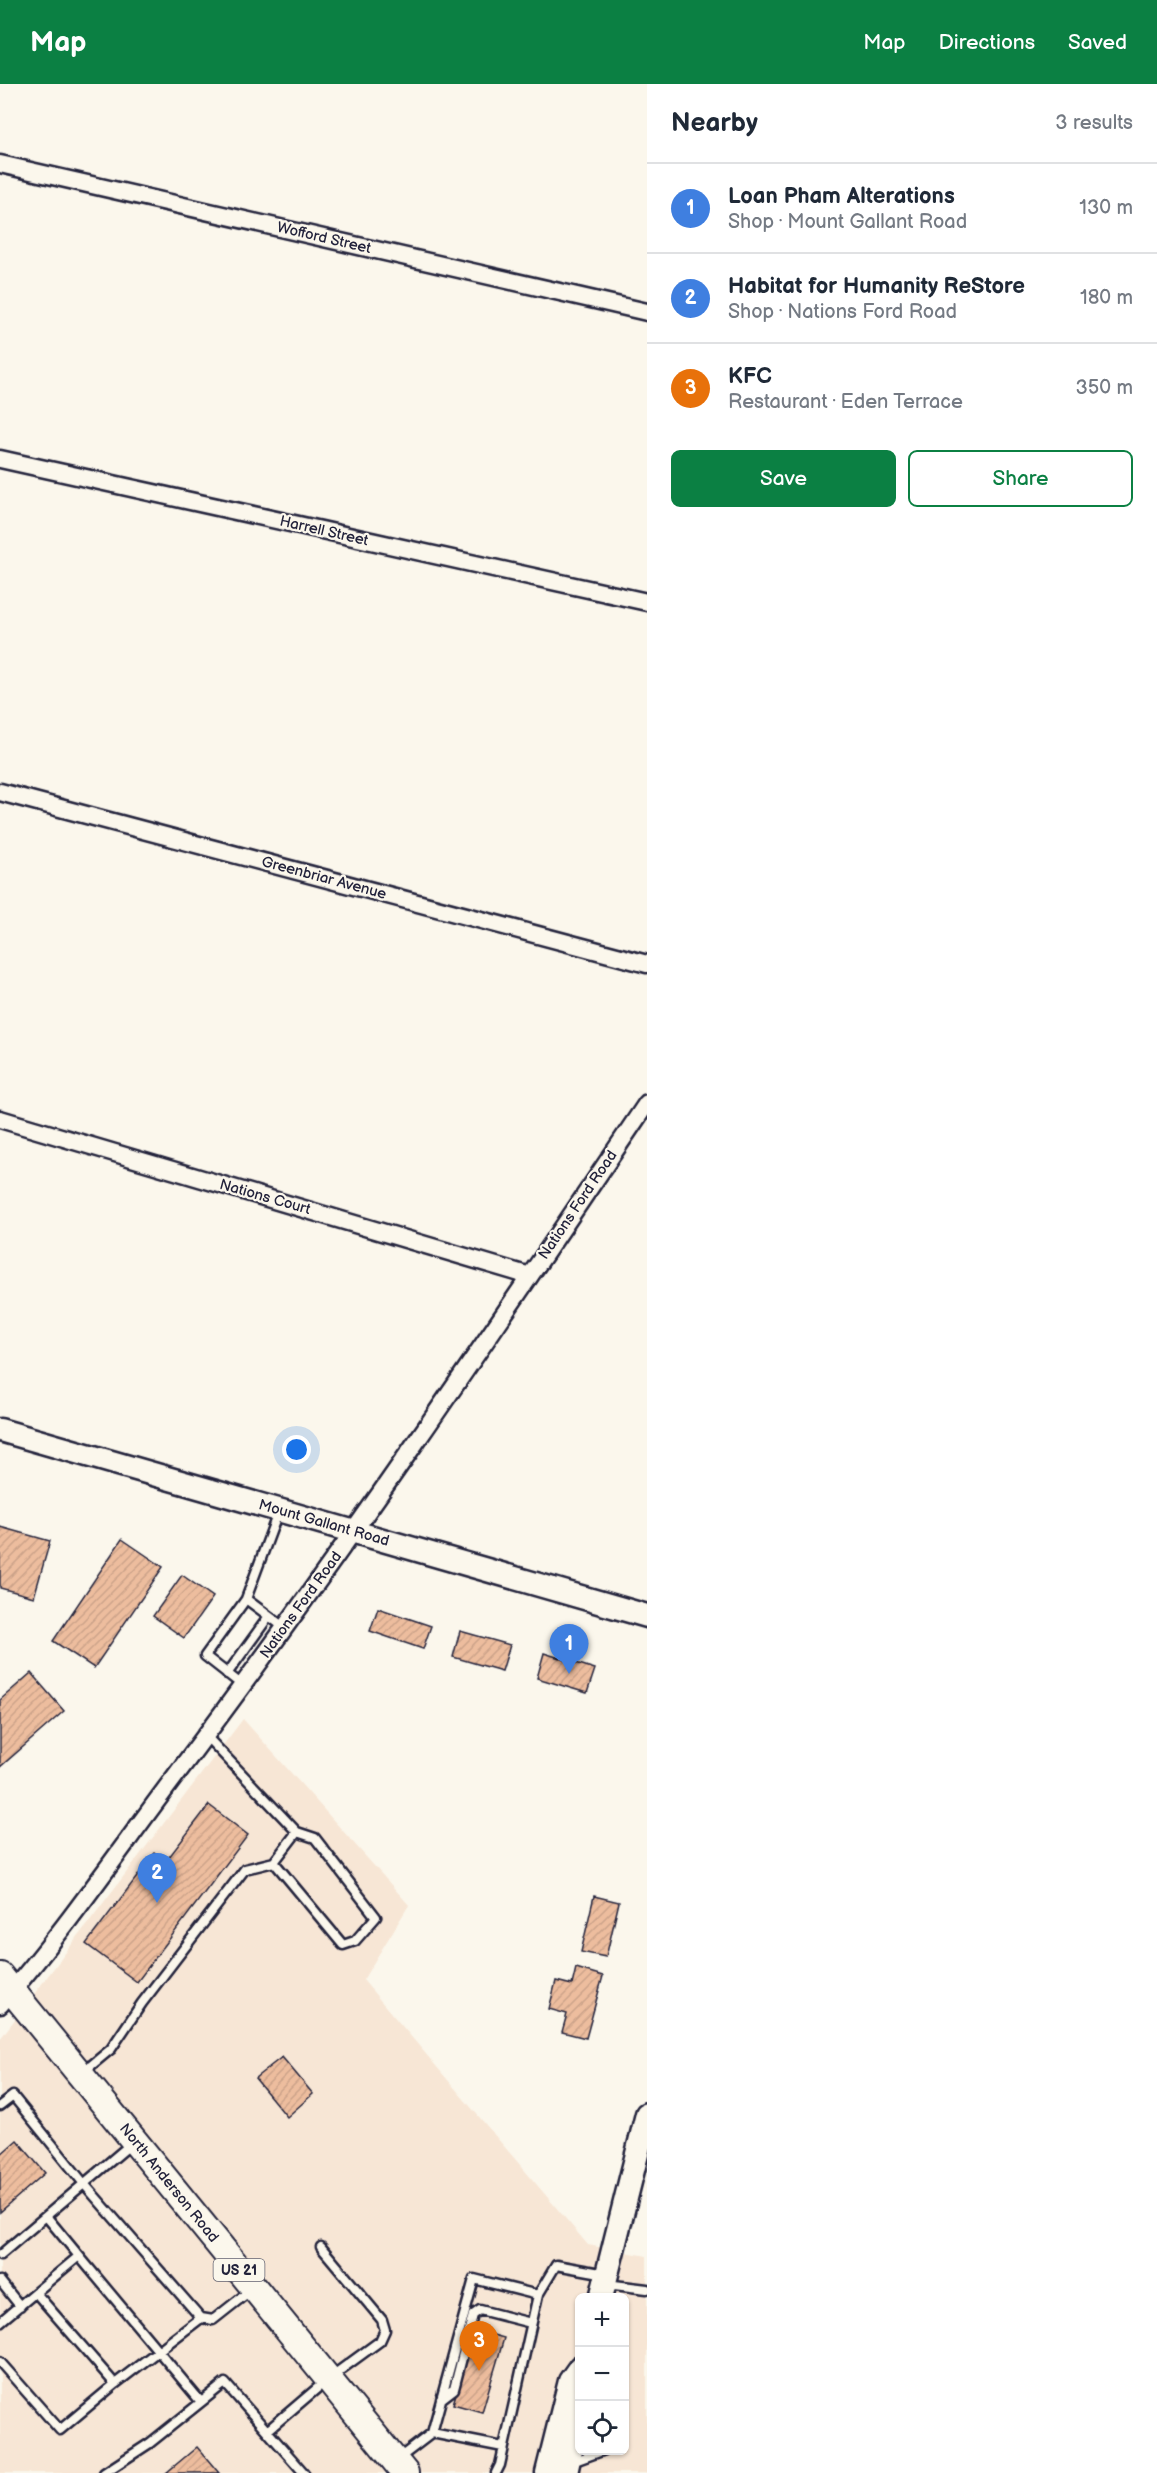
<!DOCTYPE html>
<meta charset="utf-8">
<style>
:root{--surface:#fff;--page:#f2f2f3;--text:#1f2937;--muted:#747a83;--line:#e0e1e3;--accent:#0b8043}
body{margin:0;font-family:"Balsamiq Sans",sans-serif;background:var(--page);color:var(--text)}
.controls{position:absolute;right:18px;bottom:18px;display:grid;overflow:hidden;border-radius:9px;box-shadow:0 2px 4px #0004}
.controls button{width:54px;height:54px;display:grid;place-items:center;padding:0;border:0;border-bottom:2px solid var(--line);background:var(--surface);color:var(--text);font:30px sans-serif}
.you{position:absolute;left:297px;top:1366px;width:21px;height:21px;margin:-15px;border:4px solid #fff;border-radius:50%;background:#1a73e8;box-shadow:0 0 0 9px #1a73e833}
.badge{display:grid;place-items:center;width:39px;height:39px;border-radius:50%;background:var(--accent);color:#fff;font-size:20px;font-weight:700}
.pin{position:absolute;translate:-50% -50px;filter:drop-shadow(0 2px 3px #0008)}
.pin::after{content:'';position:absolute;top:32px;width:21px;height:18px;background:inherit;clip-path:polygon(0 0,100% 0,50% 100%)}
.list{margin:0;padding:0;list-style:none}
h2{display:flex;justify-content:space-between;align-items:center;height:78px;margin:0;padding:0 24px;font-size:26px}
h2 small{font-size:20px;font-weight:400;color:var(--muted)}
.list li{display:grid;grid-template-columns:39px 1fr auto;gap:18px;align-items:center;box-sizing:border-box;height:90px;padding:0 24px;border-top:2px solid var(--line)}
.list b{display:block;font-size:22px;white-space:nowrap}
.list p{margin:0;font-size:20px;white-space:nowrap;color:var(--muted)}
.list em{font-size:20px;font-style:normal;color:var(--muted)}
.actions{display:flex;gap:12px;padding:18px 24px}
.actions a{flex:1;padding:14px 0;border:2px solid var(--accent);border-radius:9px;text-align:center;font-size:21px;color:var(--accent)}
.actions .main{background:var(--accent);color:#fff}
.icon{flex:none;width:33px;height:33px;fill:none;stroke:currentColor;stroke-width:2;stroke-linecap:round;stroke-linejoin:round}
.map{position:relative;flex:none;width:647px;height:2389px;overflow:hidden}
header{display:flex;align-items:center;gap:36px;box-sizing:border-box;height:84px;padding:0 30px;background:var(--accent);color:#fff}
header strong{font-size:28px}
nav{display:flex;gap:33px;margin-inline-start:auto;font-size:21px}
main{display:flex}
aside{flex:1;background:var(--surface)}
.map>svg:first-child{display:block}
</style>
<header>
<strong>Map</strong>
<nav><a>Map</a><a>Directions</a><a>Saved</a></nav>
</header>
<main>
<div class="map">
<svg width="647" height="2389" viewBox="0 0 647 2389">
<defs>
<pattern id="building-hatch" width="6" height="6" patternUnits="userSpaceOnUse" patternTransform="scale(1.5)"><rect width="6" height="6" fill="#edbd9e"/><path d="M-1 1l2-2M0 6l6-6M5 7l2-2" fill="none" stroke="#cba289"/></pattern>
</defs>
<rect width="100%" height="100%" fill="#fbf7ec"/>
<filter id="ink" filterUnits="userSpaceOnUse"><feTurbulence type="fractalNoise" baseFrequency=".0167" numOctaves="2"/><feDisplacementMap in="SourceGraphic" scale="12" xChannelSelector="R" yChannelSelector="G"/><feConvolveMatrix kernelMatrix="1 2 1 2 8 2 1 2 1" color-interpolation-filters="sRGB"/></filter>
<g filter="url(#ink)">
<path fill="#f7e6d5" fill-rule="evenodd" d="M 243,1635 L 409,1821 L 363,1896 L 588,2161 L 647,2172 L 647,2389 L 0,2389 L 0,1955 ZM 580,2214 L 624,2214 L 624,2366 L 580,2366 Z"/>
<path fill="url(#building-hatch)" stroke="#22223b" stroke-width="1.5" d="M 0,1443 L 50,1457 L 34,1513 L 0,1504 Z
M 122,1455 L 163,1483 L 94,1584 L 53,1557 Z
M 182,1491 L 213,1513 L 184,1554 L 153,1532 Z
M 378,1524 L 431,1542 L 423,1565 L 370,1547 Z
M 460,1547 L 510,1561 L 502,1587 L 453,1573 Z
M 544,1569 L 595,1585 L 587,1609 L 537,1594 Z
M 31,1589 L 64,1627 L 0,1683 L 0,1616 Z
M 209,1721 L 248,1751 L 137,1898 L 86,1860 L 155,1769 L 166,1777 Z
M 594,1812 L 619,1818 L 606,1873 L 581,1868 Z
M 576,1884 L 603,1892 L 586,1954 L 562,1948 L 567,1930 L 549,1925 L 556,1897 L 572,1901 Z
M 282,1973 L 313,2010 L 287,2033 L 255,1994 Z
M 17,2056 L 45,2089 L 0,2128 L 0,2071 Z
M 475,2246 L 504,2254 L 482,2328 L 453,2320 Z
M 197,2363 L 219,2389 L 166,2389 Z"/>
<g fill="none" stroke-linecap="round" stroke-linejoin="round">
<g stroke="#22223b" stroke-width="13">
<path id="lane" d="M 246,1515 L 285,1544
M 227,1590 L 269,1532
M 242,1601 L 205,1572 L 246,1515 L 279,1426
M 274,1778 L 343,1861 L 355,1857 L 376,1833 L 315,1754 L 297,1748
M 82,1989 L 111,1965 L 142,1919 L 245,1785 L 274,1778 L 297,1748 L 206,1652
M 0,2022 L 13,2012 L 85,2101 L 201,2234 L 115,2300 L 60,2346 L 0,2278
M 46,2132 L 79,2172
M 0,2171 L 132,2059
M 0,2197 L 20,2222
M 606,2200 L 647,2205
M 36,2209 L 115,2300
M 201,2234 L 213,2236 L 251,2206
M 0,2238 L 79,2172 L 201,2318
M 441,2315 L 454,2305 L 473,2231 L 480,2226 L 531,2239
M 267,2347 L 328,2295 L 380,2257 L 385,2246 L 382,2236 L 321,2163
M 432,2349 L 503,2363
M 398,2375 L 432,2349 L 474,2195 L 538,2211
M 572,2378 L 605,2366
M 104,2389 L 150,2359 L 225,2299 L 304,2389
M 496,2389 L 500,2381 L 538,2211 L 556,2181 L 606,2190"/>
</g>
<g stroke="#22223b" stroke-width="21">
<path id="street" d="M 0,80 L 647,228
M 0,375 L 647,518
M 0,708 L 647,880
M 0,1035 L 530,1192
M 0,1921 C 63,1849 118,1768 176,1691 C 341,1472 494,1246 647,1019"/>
</g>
<g stroke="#22223b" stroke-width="27">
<path id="secondary" d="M 0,1346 L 647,1532
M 601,2214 L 647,2030
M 547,2389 L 570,2297 L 580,2283
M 566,2389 L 580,2324"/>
</g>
<g stroke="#22223b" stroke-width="30">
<path id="primary" d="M 0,1892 L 405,2389"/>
</g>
<use href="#lane" stroke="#fbf7ec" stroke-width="8"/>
<use href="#street" stroke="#fbf7ec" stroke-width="16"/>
<use href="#secondary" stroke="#fbf7ec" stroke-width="22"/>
<use href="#primary" stroke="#fbf7ec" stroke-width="26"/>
</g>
</g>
<g text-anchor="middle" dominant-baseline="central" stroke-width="4.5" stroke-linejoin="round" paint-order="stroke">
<rect fill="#fbf7ec" stroke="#636270" stroke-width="1.5" x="213.5" y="2175" width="51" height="22" rx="4.5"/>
<g font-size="14" font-weight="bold" fill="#22223b">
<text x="239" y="2186">US 21</text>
</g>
<g font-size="15" fill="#22223b" stroke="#fbf7ec">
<text transform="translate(324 154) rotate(13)">Wofford Street</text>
<text transform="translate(324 447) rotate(13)">Harrell Street</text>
<text transform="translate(324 794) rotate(15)">Greenbriar Avenue</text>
<text transform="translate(265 1113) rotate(16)">Nations Court</text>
<text transform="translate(578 1121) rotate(-56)">Nations Ford Road</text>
<text transform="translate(324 1439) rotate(16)">Mount Gallant Road</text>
<text transform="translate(301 1521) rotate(-54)">Nations Ford Road</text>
<text transform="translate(169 2099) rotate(51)">North Anderson Road</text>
</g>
</g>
</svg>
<div class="controls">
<button>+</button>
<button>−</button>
<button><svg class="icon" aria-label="locate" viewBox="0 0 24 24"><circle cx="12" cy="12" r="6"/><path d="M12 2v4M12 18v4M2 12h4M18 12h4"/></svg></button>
</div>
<div class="you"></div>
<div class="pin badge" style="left:569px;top:1590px;background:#3f7fe0">1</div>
<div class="pin badge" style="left:157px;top:1819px;background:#3f7fe0">2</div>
<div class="pin badge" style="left:479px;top:2287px;background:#e8710a">3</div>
</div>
<aside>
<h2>Nearby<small>3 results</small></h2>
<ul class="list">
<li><span class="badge" style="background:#3f7fe0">1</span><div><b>Loan Pham Alterations</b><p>Shop · Mount Gallant Road</p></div><em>130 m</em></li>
<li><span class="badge" style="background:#3f7fe0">2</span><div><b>Habitat for Humanity ReStore</b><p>Shop · Nations Ford Road</p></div><em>180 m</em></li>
<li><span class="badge" style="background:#e8710a">3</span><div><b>KFC</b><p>Restaurant · Eden Terrace</p></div><em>350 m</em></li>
</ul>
<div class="actions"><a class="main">Save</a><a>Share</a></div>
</aside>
</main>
